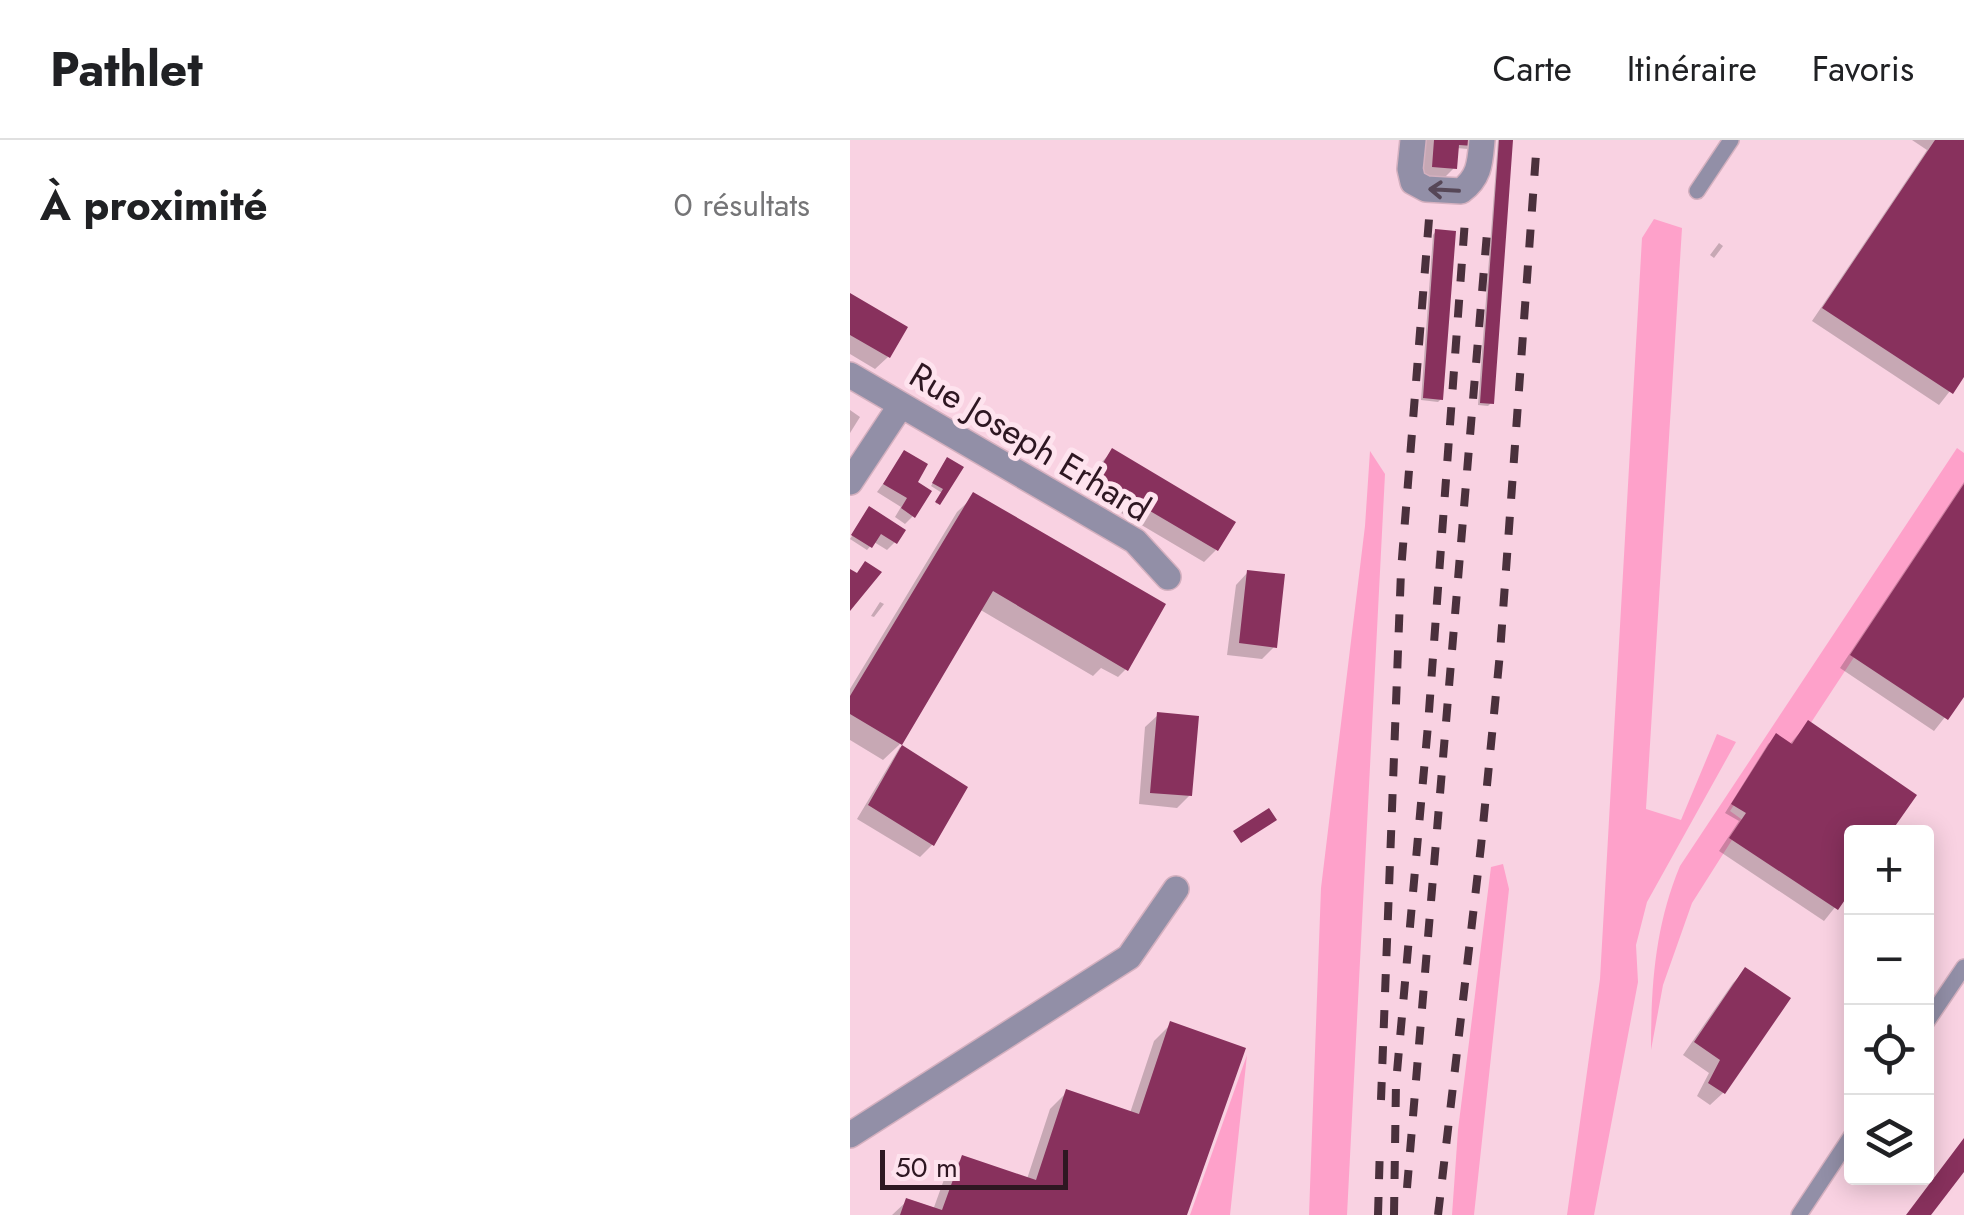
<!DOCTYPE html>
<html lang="fr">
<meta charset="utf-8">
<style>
:root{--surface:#fff;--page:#f2f2f2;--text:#202124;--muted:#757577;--line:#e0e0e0}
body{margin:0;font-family:Jost,sans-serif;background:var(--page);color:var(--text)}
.controls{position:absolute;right:30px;bottom:30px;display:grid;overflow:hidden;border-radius:10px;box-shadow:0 5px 25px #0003}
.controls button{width:90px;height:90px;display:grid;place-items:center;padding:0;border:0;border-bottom:2px solid var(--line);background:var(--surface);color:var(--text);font:50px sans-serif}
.scale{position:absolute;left:30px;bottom:25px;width:188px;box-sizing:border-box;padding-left:10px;border:5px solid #2e1722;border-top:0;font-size:28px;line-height:35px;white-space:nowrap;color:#2e1722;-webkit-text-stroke:8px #fee3ee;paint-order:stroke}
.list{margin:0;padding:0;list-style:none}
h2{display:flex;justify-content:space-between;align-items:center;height:130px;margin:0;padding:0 40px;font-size:42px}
h2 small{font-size:32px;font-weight:400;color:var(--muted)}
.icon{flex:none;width:55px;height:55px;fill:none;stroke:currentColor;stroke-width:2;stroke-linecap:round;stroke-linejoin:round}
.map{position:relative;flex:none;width:1114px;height:1075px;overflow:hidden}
header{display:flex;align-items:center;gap:60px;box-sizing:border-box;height:140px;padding:0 50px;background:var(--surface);border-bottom:2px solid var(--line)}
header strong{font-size:48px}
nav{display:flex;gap:55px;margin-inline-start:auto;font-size:35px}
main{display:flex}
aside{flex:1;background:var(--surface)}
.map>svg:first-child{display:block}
</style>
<header>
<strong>Pathlet</strong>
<nav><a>Carte</a><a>Itinéraire</a><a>Favoris</a></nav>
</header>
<main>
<aside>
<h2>À proximité<small>0 résultats</small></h2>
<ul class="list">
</ul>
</aside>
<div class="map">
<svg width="1114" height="1075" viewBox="0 0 1114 1075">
<rect width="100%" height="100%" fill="#f9d2e2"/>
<path fill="#fea1ca" d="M 804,79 L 832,88 L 796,669 L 831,680 L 867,594 L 886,602 L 797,762 L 786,805 L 788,842 L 744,1075 L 717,1075 L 750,839 L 792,98 Z
M 1107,308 L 1114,313 L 1114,350 L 943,610 L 927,600 L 880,671 L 894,681 L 842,763 L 813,845 L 801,910 C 801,845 805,786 830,726 Z
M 520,311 L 535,334 L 497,1075 L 459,1075 L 471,748 L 515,386 Z
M 653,724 L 659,749 L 624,1075 L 602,1075 L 608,990 L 641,727 Z
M 397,915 L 380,1075 L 340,1075 Z"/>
<path fill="#0003" d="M 568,0 L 622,0 L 618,9 L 606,8 L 604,28 L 592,40 L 571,39 Z
M 648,0 L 661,0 L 641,263 L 638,266 L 628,265 Z
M 1062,0 L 1114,0 L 1114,233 L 1089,265 L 962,181 L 1077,10 Z
M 586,91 L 591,259 L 588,262 L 571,260 L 583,95 Z
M 869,103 L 873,106 L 864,118 L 860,115 Z
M 0,156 L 38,217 L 25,229 L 0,214 Z
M 0,270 L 10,277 L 0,293 Z
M 262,311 L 366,410 L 354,422 L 234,351 L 250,324 Z
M 94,323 L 111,328 L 85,366 L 92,353 L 81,346 Z
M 41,333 L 64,343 L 63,376 L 55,384 L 45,377 L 51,367 L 27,352 Z
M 1114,342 L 1114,553 L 1084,591 L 990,528 Z
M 124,356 L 276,529 L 268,537 L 251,528 L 243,536 L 129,469 L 49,605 L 33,620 L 0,600 L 0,549 L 107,372 Z
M 19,370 L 45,402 L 37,410 L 24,402 L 17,410 L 0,399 Z
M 398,432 L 425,506 L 412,519 L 377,515 L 386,445 Z
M 30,462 L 34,464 L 24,477 L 21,476 Z
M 308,575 L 340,655 L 327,668 L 289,664 L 295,587 Z
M 958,583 L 1064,655 L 1038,692 L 1002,692 L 1002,746 L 974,781 L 869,711 L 889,681 L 875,673 L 918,604 L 926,597 L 939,605 Z
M 50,607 L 115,648 L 82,705 L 70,717 L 7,679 Z
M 896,830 L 937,859 L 873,953 L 860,965 L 847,956 L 859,933 L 833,915 L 883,843 Z
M 321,884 L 335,1075 L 42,1075 L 57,1061 L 83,1070 L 96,1034 L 113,1018 L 177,1039 L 200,969 L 217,952 L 280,973 L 304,901 Z"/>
<path fill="#88315d" d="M 584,0 L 624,0 L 624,6 L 609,5 L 607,29 L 582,27 Z
M 649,0 L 663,0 L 644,264 L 630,263 Z
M 1085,0 L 1114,0 L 1114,237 L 1103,254 L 972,168 Z
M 585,89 L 606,91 L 593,260 L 573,258 Z
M 0,153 L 58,187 L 40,218 L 0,195 Z
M 262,308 L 386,382 L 368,411 L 244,338 Z
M 54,310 L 78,324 L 68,342 L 82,351 L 65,378 L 51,368 L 57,358 L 33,344 Z
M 97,317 L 114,327 L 90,365 L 85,362 L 93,349 L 82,343 Z
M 1114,344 L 1114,557 L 1098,580 L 1000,515 Z
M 123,352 L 316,464 L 278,531 L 143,451 L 52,605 L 0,574 L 0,556 Z
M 19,366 L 56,390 L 47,404 L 31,394 L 22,408 L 1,395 Z
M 15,421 L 32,432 L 0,471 L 0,429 L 7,433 Z
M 397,430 L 435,434 L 427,508 L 389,503 Z
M 307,572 L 349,576 L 342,656 L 300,653 Z
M 958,580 L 1067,655 L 1041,692 L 1001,692 L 1001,751 L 988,770 L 879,698 L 896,673 L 881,664 L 926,593 L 942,604 Z
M 52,605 L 118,647 L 84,706 L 18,665 Z
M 419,668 L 427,680 L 391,703 L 383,691 Z
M 895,827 L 941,858 L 875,954 L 858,943 L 870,920 L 844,902 Z
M 320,881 L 396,908 L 337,1075 L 50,1075 L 56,1058 L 92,1070 L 112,1015 L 186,1040 L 216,949 L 289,974 Z
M 1114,998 L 1114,1032 L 1081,1075 L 1056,1075 Z"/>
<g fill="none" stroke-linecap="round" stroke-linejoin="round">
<g stroke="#d4b0bf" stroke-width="18">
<path id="service" d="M 847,51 L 881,0
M 1076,883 L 1114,827
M 949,1075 L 1002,995"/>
</g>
<g stroke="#d4b0bf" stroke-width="28">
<path id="minor" d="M 563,0 L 560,29 L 563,42 L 576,49 L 611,51 C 630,37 630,22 632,0
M 0,235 L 285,401 L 318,437
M 0,342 L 51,265
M 0,995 L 279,817 L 326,749"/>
</g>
<use href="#service" stroke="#928fa7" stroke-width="15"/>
<use href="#minor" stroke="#928fa7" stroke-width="25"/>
<path stroke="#4a303c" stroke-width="8" stroke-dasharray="18 18" stroke-linecap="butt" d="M 531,960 L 551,431 L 579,79
M 557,1048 L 638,81
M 528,1075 L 530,1005
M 544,1075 L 546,943 L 578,585 L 615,80
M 588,1075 L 631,706 L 650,513 L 687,0"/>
</g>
<defs><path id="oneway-shaft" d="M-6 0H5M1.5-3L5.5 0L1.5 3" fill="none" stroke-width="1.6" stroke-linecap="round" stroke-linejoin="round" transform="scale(2.5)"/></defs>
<use stroke="#564757" href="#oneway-shaft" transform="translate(594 50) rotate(-177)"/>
<g text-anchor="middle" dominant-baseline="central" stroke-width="10" stroke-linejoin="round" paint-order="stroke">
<g font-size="35" fill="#2e1722" stroke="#fee3ee">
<text transform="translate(180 302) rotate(31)">Rue Joseph Erhard</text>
</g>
</g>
</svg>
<div class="controls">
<button>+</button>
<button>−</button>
<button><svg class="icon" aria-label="locate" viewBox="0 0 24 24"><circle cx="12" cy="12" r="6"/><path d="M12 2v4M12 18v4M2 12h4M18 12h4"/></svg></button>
<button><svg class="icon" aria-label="layers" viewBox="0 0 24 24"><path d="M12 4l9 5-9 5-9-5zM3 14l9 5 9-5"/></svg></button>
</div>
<div class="scale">50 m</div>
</div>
</main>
